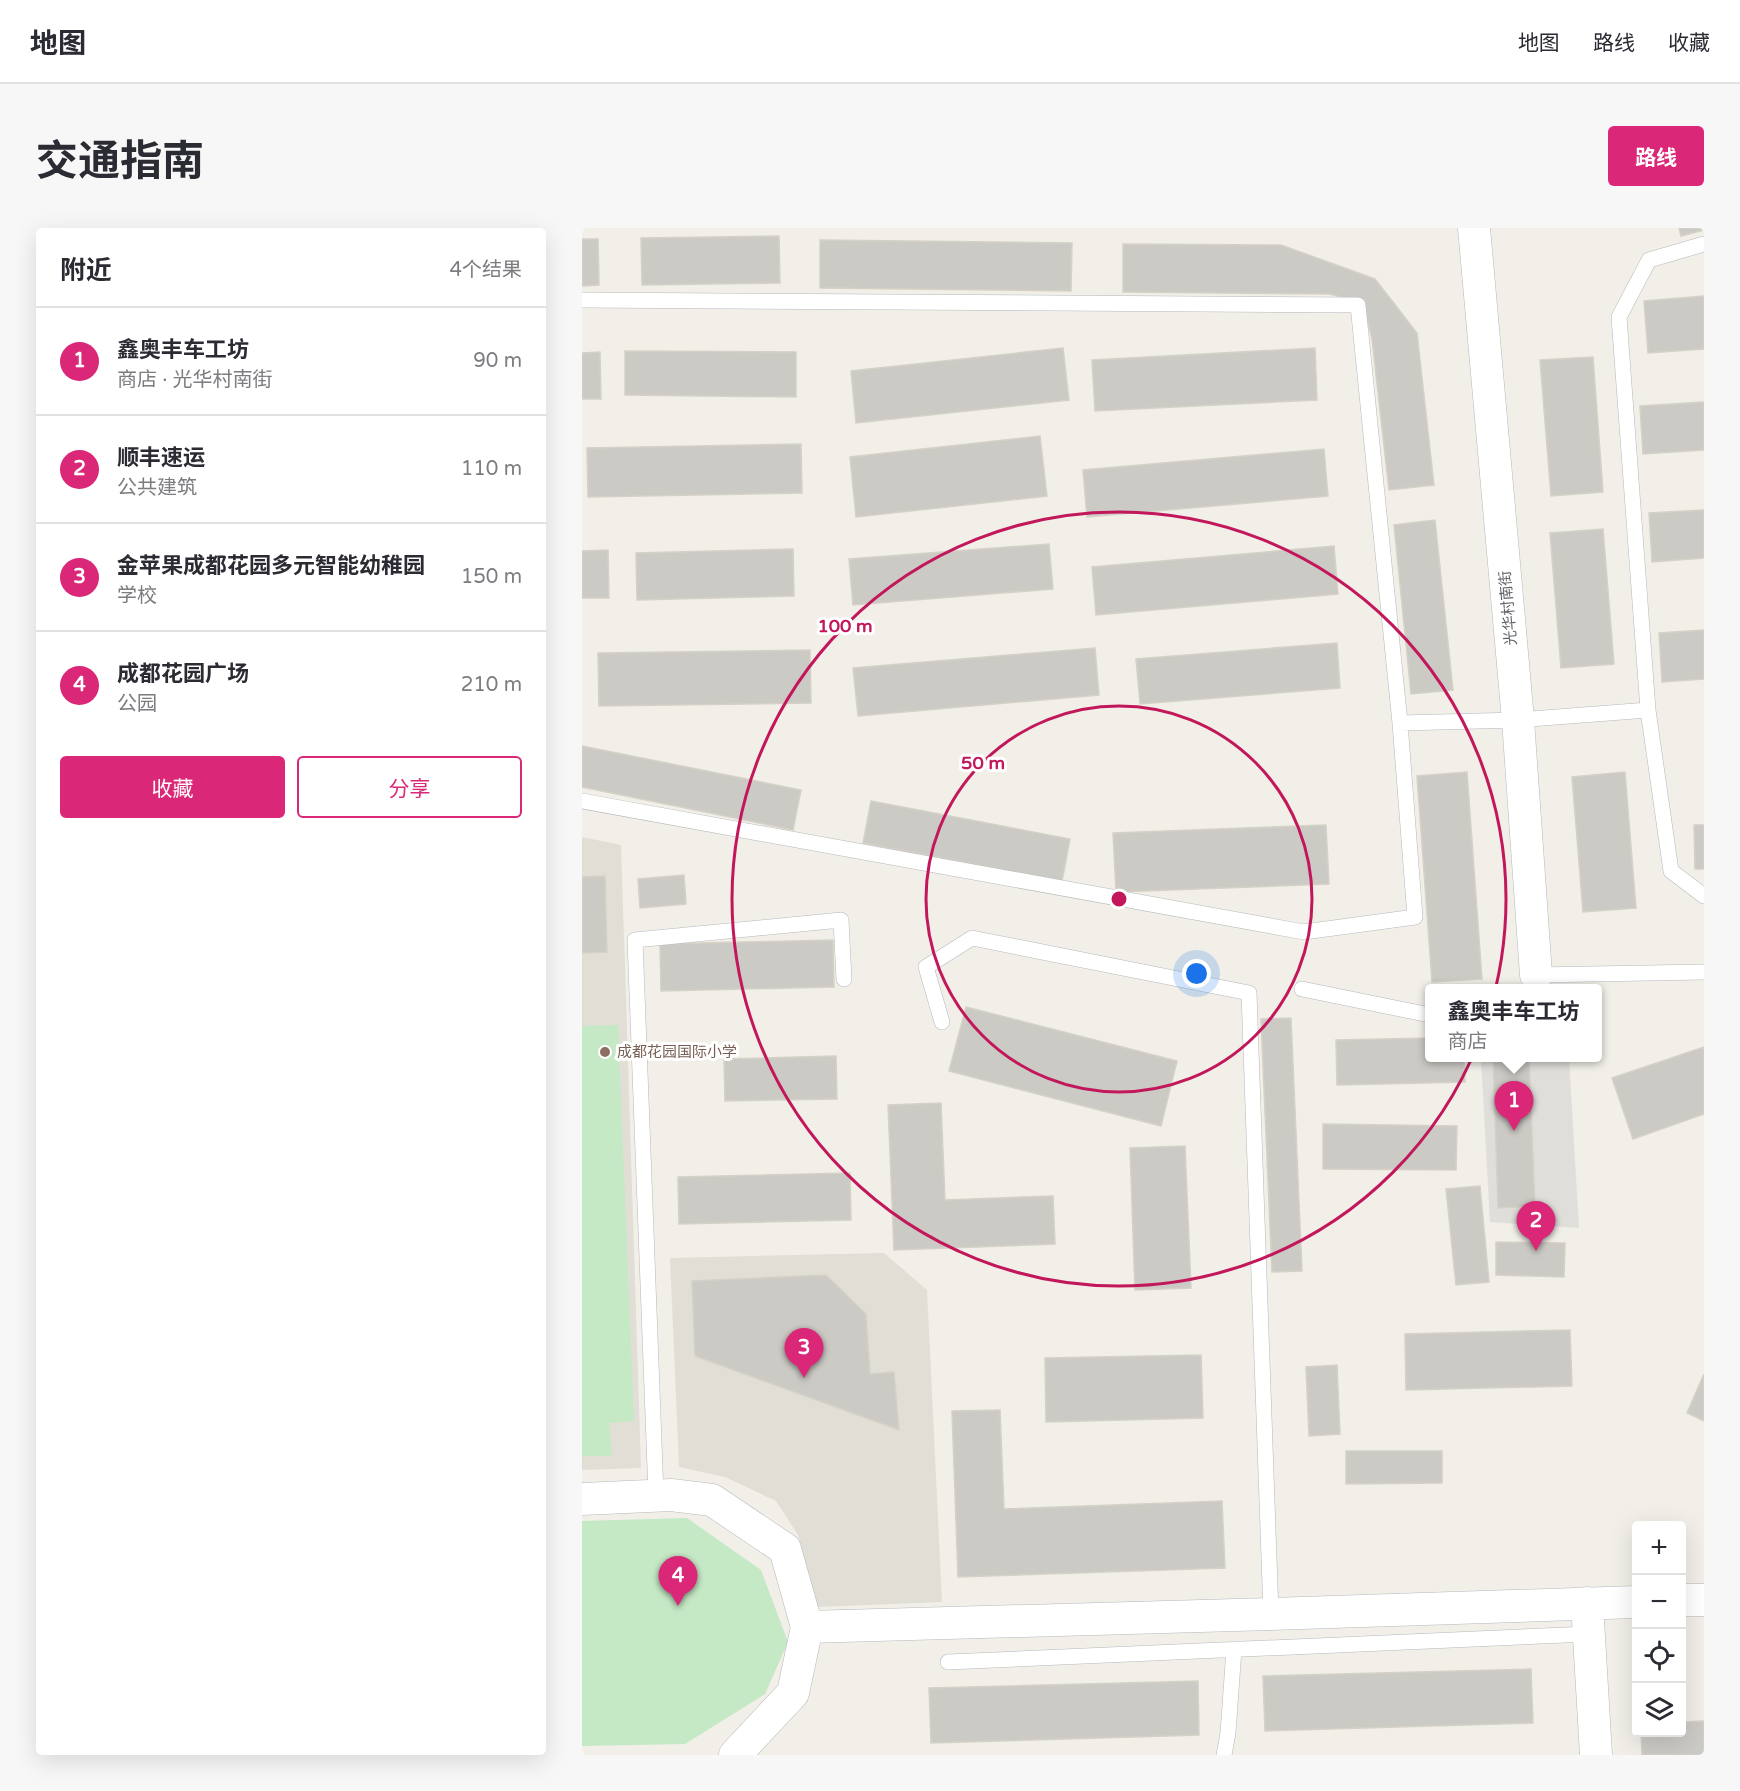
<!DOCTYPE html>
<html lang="zh">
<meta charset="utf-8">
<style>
:root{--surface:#fff;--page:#f7f7f7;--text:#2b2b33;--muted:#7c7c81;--line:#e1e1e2;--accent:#db2777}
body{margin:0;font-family:"Varela Round","Noto Sans SC",sans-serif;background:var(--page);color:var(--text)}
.controls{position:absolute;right:18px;bottom:18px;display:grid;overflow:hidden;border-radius:6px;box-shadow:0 6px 24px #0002}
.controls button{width:54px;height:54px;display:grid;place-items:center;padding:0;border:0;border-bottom:2px solid var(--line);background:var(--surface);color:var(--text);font:30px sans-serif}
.you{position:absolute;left:615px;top:746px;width:21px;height:21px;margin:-15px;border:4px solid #fff;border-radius:50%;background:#1a73e8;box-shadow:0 0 0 9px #1a73e833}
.badge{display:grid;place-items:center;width:39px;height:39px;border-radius:50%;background:var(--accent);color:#fff;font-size:20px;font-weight:700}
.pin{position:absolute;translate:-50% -50px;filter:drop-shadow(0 2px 3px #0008)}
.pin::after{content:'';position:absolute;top:32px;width:21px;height:18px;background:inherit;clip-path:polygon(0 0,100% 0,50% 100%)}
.popup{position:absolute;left:843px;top:756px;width:177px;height:78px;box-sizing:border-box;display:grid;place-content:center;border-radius:6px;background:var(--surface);filter:drop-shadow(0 2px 4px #0005);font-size:20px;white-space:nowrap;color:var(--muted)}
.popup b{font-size:22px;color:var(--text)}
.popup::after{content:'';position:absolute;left:50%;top:100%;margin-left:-12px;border:12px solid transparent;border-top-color:var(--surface)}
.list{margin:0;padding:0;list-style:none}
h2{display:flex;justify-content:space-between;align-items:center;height:78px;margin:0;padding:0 24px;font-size:26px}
h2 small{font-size:20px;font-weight:400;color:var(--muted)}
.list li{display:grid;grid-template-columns:39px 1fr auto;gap:18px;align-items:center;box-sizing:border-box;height:108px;padding:0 24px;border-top:2px solid var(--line)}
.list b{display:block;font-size:22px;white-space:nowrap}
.list p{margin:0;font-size:20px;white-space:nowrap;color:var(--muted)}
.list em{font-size:20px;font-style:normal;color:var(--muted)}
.actions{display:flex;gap:12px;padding:18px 24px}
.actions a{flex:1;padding:14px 0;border:2px solid var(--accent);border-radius:6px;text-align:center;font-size:21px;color:var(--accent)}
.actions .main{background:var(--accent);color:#fff}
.icon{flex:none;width:33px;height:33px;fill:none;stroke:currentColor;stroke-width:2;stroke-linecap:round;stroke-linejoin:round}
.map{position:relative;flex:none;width:1122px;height:1527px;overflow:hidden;border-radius:6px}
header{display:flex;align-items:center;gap:36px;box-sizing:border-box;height:84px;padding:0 30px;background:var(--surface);border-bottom:2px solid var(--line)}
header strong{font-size:28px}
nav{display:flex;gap:33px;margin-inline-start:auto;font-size:21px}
.intro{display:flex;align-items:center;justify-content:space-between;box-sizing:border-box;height:144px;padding:0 36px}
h1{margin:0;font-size:42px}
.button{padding:15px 27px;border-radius:6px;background:var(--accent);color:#fff;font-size:21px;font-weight:700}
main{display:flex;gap:36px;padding:0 36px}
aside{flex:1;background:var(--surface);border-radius:6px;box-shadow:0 6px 24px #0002}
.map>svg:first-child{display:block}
</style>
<header>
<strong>地图</strong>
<nav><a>地图</a><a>路线</a><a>收藏</a></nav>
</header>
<div class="intro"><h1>交通指南</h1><a class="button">路线</a></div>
<main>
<aside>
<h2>附近<small>4个结果</small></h2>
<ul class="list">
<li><span class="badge">1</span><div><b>鑫奥丰车工坊</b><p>商店 · 光华村南街</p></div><em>90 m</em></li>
<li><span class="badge">2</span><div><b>顺丰速运</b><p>公共建筑</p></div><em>110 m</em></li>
<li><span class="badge">3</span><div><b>金苹果成都花园多元智能幼稚园</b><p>学校</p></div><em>150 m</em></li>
<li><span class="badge">4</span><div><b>成都花园广场</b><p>公园</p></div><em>210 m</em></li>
</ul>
<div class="actions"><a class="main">收藏</a><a>分享</a></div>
</aside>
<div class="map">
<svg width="1122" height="1527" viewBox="0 0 1122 1527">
<rect width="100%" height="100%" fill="#f1efe8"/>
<path fill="#e0deda" d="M 899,830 L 987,830 L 997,1000 L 908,994 Z"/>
<path fill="#e1ded6" d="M 0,609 L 39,617 L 59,1240 L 0,1242 Z
M 302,1025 L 345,1062 L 360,1374 L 236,1379 L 216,1307 L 194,1273 L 143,1249 L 97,1239 L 88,1030 Z"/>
<path fill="#c5e8c5" d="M 36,797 L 52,1193 L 27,1195 L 30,1228 L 0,1228 L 0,798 Z
M 105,1290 L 179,1342 L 206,1414 L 183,1466 L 103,1516 L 0,1518 L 0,1293 Z"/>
<path fill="#cccac5" stroke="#d6d1c6" stroke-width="1.5" d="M 1097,0 L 1122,0 L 1122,2 L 1099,8 Z
M 197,8 L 198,55 L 60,57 L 59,10 Z
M 0,11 L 16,11 L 17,57 L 0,58 Z
M 238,12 L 490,15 L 489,63 L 238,60 Z
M 541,16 L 699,17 L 793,51 L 835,105 L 852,257 L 807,262 L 790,111 L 781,74 L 747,66 L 541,64 Z
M 1122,68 L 1122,121 L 1066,125 L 1062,73 Z
M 481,120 L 487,172 L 274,195 L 269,143 Z
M 733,120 L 735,172 L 513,183 L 510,132 Z
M 43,123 L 214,124 L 214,169 L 43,167 Z
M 18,124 L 19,171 L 0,171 L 0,125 Z
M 1011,129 L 1021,264 L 969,268 L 958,132 Z
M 1122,174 L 1122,222 L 1061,226 L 1058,178 Z
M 458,208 L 465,268 L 274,289 L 268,229 Z
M 219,216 L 220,265 L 6,269 L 5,220 Z
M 742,221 L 746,268 L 505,289 L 501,242 Z
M 1122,282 L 1122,330 L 1070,334 L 1067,285 Z
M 853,292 L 871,462 L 829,466 L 812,297 Z
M 1021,301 L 1032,436 L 979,440 L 968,305 Z
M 467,316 L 471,361 L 271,377 L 267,331 Z
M 752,318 L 756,366 L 514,387 L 510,339 Z
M 211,321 L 212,368 L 55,372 L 54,325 Z
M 26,322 L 27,370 L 0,370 L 0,323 Z
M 1122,402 L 1122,451 L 1080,454 L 1077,405 Z
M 755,415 L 758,460 L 558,476 L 554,431 Z
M 513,420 L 517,467 L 276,488 L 271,440 Z
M 228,422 L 229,475 L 17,478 L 16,425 Z
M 0,518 L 219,562 L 211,602 L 0,559 Z
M 885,544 L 900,751 L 850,754 L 835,548 Z
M 1043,544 L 1054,680 L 1001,684 L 990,549 Z
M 289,573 L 488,611 L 480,653 L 281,615 Z
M 744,597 L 747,656 L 534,664 L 531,605 Z
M 1112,597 L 1122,597 L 1122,641 L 1113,641 Z
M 102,647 L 104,676 L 58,680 L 56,651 Z
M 23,648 L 25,724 L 0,725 L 0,649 Z
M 251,712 L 252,759 L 79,763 L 78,716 Z
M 384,779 L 595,833 L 579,898 L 367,843 Z
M 709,790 L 720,1043 L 690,1044 L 679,791 Z
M 848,810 L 848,830 L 882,830 L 883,854 L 755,857 L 754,812 Z
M 1122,819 L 1122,886 L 1051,911 L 1030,850 Z
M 254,828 L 255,871 L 143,873 L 142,831 Z
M 911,830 L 947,830 L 953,978 L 916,980 Z
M 359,875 L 363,972 L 471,968 L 473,1016 L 312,1022 L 306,877 Z
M 741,896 L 875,898 L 874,942 L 741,941 Z
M 603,918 L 609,1060 L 553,1062 L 548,920 Z
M 268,945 L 269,992 L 97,996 L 96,949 Z
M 898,958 L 907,1054 L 874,1057 L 864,961 Z
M 914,1014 L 983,1015 L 982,1049 L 914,1047 Z
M 244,1047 L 284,1086 L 288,1146 L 312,1144 L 317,1202 L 113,1128 L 110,1053 Z
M 988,1102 L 990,1158 L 824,1162 L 823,1106 Z
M 619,1127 L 621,1190 L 464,1194 L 463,1130 Z
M 755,1137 L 758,1206 L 727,1208 L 724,1139 Z
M 1122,1146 L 1122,1193 L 1105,1185 Z
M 418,1182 L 422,1281 L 640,1273 L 643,1340 L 376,1349 L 370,1183 Z
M 764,1223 L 860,1223 L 860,1255 L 764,1256 Z
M 949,1441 L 951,1495 L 683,1503 L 681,1448 Z
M 616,1453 L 617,1507 L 349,1515 L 347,1460 Z
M 1122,1493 L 1122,1527 L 1060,1527 L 1059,1504 L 1100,1504 L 1100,1494 Z"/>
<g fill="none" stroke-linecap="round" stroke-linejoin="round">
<g stroke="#b5b8bc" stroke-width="16">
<path id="lane" d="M 0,72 L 776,77 L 818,495 L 936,492 L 1066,482 L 1089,643 L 1122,668
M 1066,482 L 1037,89 L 1067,32 L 1122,16
M 0,573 L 722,704 L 833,689 L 818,495
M 954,750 L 954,747 L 1122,744
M 720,761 L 848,787
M 360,794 L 344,739 L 390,710 L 667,765 L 689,1386
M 74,1267 L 53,712 L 259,692 L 262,751
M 366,1434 L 1007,1406
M 642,1527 L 646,1505 L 652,1421"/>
</g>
<g stroke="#b5b8bc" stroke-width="33">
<path id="street" d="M 892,0 L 936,492 L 954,747
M 0,1271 L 89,1267 L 130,1272 L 203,1321 L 225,1399 L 211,1465 L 153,1527
M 1100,1372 L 1122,1372
M 1005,1375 L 1014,1527
M 225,1399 L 689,1386 L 1054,1374"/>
</g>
<use href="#lane" stroke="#fff" stroke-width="15"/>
<use href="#street" stroke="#fff" stroke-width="32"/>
</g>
<g fill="none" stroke="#c2185b" stroke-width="3">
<circle cx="537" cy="671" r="193"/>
<circle cx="537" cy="671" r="387"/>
</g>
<circle fill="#8d6e63" stroke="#fff" stroke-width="2" cx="23" cy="824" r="6"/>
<g text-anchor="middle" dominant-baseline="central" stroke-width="6" stroke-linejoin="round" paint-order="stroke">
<g font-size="15" fill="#5f6368" stroke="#fff">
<text transform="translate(926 380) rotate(-95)">光华村南街</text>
</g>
<g font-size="15" fill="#785e54" stroke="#fff" text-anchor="start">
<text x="35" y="824">成都花园国际小学</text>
</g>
</g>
<circle cx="537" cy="671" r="9" fill="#c2185b" stroke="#fff" stroke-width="3"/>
<g font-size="18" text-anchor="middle" font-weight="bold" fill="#c2185b" stroke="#fff" stroke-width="6" stroke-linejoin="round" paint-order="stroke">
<text x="263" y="404">100 m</text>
<text x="401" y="541">50 m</text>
</g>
</svg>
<div class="controls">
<button>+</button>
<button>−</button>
<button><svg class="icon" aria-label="locate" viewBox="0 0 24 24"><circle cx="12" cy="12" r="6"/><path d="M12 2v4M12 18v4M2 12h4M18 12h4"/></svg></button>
<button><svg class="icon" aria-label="layers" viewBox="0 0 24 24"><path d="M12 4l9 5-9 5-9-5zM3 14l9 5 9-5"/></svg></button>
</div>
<div class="you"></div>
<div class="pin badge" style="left:932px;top:903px">1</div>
<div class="popup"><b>鑫奥丰车工坊</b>商店</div>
<div class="pin badge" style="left:954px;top:1023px">2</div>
<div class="pin badge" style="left:222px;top:1150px">3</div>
<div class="pin badge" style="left:96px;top:1378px">4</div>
</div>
</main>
